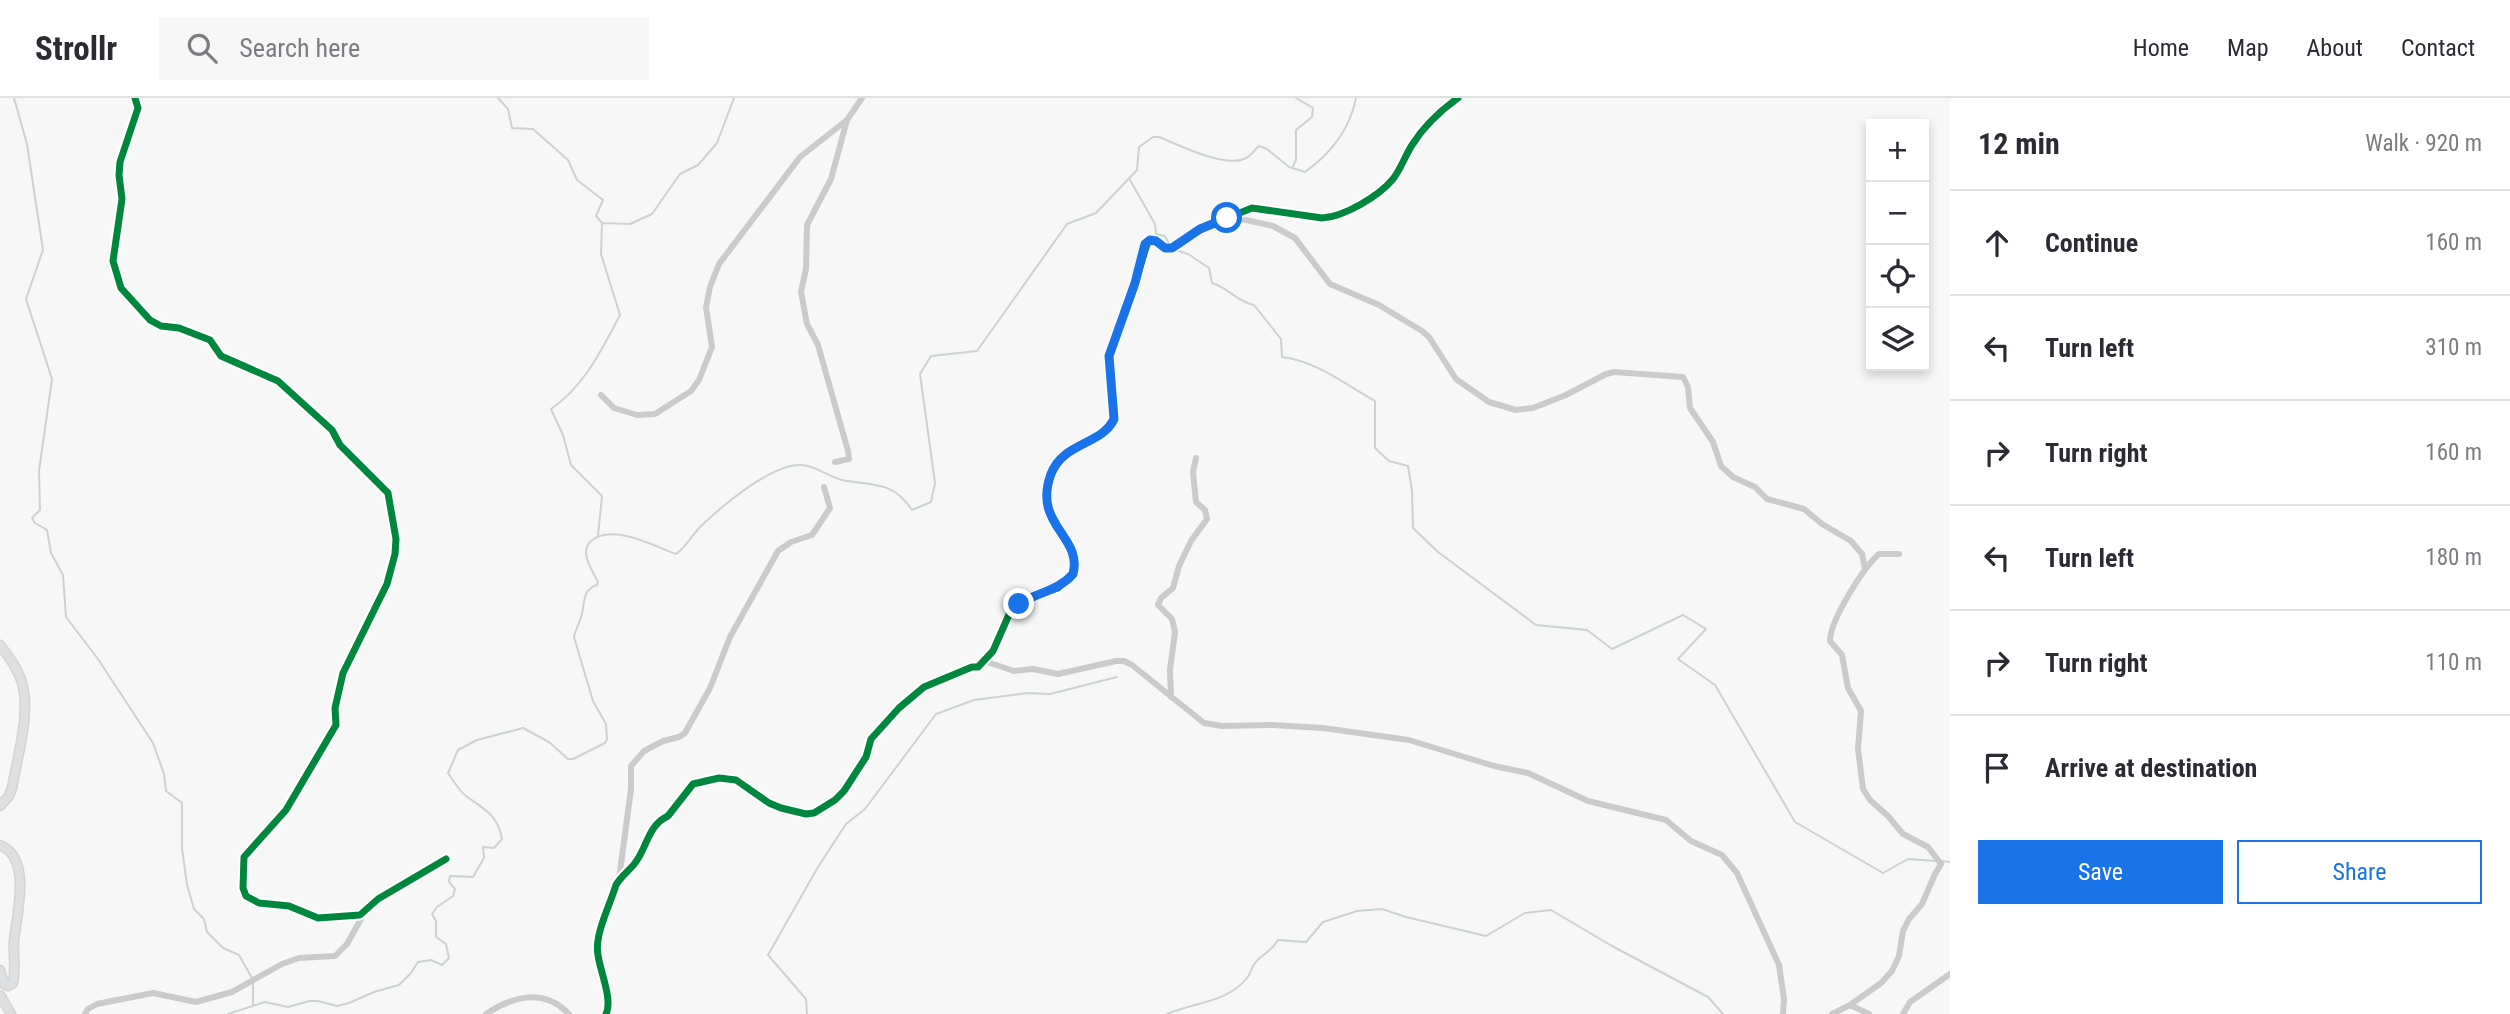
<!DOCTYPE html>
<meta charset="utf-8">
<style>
:root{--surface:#fff;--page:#f7f7f7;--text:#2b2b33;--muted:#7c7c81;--line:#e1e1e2;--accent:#1a73e8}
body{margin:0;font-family:"Roboto Condensed",sans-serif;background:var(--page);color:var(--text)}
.controls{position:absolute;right:21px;top:21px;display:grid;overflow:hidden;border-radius:0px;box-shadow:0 4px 10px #0003}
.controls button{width:63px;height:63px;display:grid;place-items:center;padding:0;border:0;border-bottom:2px solid var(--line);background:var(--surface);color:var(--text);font:35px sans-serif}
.stop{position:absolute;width:21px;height:21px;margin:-16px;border:5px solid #1a73e8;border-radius:50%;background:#fff}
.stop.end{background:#1a73e8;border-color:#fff;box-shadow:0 2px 7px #0008}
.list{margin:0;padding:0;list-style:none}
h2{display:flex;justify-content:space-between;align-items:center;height:91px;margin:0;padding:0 28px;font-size:30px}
h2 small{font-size:23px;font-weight:400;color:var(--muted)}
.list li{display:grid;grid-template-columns:46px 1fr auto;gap:21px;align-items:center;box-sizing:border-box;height:105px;padding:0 28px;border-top:2px solid var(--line)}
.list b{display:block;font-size:26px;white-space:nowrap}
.list em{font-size:23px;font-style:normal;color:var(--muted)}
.actions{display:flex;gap:14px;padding:21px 28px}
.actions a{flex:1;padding:16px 0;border:2px solid var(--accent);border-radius:0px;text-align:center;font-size:24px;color:var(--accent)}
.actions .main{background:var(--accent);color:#fff}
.icon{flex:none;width:38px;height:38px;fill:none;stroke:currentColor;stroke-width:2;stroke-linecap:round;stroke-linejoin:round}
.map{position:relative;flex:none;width:1950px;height:916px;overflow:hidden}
header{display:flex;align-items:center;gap:42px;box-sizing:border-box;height:98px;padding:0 35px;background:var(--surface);border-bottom:2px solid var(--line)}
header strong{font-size:33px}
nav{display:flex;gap:38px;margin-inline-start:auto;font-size:24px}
.search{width:490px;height:63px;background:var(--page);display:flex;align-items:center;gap:18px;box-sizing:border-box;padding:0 24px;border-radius:0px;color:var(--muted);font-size:26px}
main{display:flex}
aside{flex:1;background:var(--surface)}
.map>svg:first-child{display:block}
</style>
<header>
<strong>Strollr</strong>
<div class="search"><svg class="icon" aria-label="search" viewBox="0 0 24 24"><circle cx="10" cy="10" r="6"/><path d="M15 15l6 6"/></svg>Search here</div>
<nav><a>Home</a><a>Map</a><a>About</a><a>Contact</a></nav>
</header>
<main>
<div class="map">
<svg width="1950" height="916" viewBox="0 0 1950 916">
<rect width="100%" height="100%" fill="#f7f7f7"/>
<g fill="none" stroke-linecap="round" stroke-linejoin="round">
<path stroke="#cbd3d5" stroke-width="2" d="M 14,0 L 27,46 L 43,152 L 26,201 L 52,281 L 39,373 L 40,412 L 32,420 L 35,425 L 47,432 L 51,455 L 63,477 L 66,519 L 98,561 L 153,645 L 164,676 L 166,693 L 182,705 L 182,750 L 187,787 L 194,811 L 204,821 L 207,834 L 223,850 L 239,857 L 252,880
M 498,0 L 508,11 L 512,30 L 533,31 L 568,62 L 577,82 L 603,102 L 596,118 L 602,125
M 1293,68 L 1296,62 L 1296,32 L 1312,19 L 1313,10 L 1296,0
M 1130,82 L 1155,126 L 1156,136 L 1165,138 L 1171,149
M 1176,152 L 1188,156 L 1209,170 L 1212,185 C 1229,190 1237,204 1254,207 L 1281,241 L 1282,259 C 1316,263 1345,286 1375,303 L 1375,350 L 1389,363 L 1408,368 L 1412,393 L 1413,430 L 1438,454 L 1536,527 L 1587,532 L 1612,551 L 1683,517 L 1706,531 L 1678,561 L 1715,587 L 1795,724 L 1883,775 L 1908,761 L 1935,763
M 598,437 L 602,398 L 571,367 L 563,337 L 551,311 C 584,289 602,251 620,217 L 601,156 L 602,125 L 630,126 L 652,116 L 680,76 L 698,67 L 717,45 L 734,0
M 1941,763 L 1950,764
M 253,907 L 253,885
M 228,916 L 265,904 L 288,909 L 309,903 L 318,903 L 337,908 L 349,905 L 374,894 L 399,887 L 411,875 L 418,864 L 431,862 L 442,867 L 449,860 L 446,846 L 436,839 L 436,823 L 432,816 L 437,809 L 453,798 L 455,791 L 449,784 L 450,778 L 473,779 L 484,760 L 483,749 L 494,750 L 502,741 C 498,717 484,711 466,698 C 459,693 453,682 448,675 L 458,652 L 477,642 L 523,630 L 549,644 L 568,661 L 573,661 L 605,645 L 607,641 L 606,626 L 593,603 L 574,539 C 575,532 578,529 580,522 C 586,509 580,492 597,487 L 598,484 C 592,472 579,454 591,443 C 612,425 654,448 676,456 C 686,449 692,437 701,428 C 722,408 771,366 801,367 C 817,367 830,381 847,383 C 877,387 894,385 912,412 L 931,404 L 935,385 L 920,276 L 931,258 L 977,253 L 1067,126 L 1096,115 L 1137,72 L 1139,49 L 1153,39 L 1159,39 C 1179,47 1226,71 1246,60 C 1251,58 1255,51 1259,48 L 1267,51 L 1289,69 L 1305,74 C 1330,56 1350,31 1356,0
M 807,916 L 806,901 L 768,857 L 818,769 L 846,726 L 865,711 L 936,616 L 974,602 L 1028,595 L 1050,596 L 1117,579
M 1167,916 C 1194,904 1227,905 1247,880 C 1251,876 1251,869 1255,865 C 1263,855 1271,854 1278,842 L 1306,844 L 1323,824 L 1357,813 L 1382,811 L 1406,819 L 1486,838 L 1525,815 L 1551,812 L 1612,848 L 1708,899 L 1723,916"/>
<g stroke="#d3d4d5" stroke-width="11">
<path id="major" d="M 0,547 C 9,559 18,571 22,585 C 31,615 17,660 12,690 L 9,698 L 0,708
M 0,747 C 32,760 17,815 14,842 C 13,856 16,871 13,885 L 8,888 L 4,886 L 0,872
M 0,897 L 11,916"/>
</g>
<path stroke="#cacbcc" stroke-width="6" d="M 135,0 L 138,10 L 120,64 L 119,77 L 122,101 L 113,163 L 121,190 L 150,222 L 161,228 L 179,230 L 210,242 L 221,258 L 278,283 L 332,332 L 340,347 L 388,395 L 396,441 L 395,456 L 387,486 L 343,575 L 335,610 L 336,627 L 286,712 L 244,759 L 243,790 L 246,798 L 259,805 L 289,808 L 318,820 L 360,817 L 378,801 L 446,761
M 1234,117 L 1237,120 L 1273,128 L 1295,140 L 1330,186 L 1379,207 L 1422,233 L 1429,239 L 1456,281 L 1489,304 L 1516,312 L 1533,310 L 1566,297 L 1606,276 L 1614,274 L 1683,279 L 1688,289 L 1690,310 L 1713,344 L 1721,368 L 1733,379 L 1755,389 L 1767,401 L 1804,411 L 1822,426 L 1851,443 L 1862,456 L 1865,471
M 601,297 L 614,310 L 637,317 L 655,316 L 691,293 L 699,282 L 712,249 L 706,209 L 710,189 L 719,166 L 800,59 L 847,22
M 835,364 L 849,361 L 848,353 L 818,247 L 807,226 L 801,194 L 806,171 L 807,127 L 831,81 L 847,22 L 862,0
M 984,563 L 1014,573 L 1033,571 L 1058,576 L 1116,563 L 1124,563 L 1132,567 L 1204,625 L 1222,628 L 1272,627 L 1323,630 L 1409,642 L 1494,668 L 1528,675 L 1588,703 L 1666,722 L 1691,743 L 1722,757 L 1737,775 L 1779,867 L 1784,901 L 1783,916
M 1171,599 L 1170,572 L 1175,534 L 1172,521 L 1158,507 L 1161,500 L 1173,490 L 1179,468 L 1191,443 L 1207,421 L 1205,412 L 1196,404 L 1193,374 L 1196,360
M 619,781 L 631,691 L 631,668 L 644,653 L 663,643 L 679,639 L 685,635 L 710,590 L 730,539 L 778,453 L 791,444 L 812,437 L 830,410 L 824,389
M 1850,907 L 1881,885 L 1892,873 L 1899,858 L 1903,833 L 1909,821 L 1922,806 L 1935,776 L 1941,766 L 1928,749 L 1903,736 L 1888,718 L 1870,702 L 1863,691 L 1858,651 L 1861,613 L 1848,590 L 1842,557 L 1830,543 C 1830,522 1864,469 1879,456 L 1899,456
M 85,916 L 88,911 L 97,906 L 153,895 L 196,904 L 232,894 L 282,866 L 299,860 L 335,858 L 347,846 L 361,821 L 360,817
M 486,916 C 513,898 544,890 569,916
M 606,916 C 613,902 600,873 598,857 C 594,837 610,807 616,787 C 621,778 629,773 635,765 C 647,750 648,727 668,718 L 693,686 L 719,680 L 736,682 L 769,705 L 781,710 L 806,716 L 814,715 L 835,702 L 844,693 L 866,659 L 871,641 L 899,610 L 924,589 L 972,569 L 978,569 L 993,553 L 1011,512 L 1029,500 L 1058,490 L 1073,476 C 1083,438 1032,427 1051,376 C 1063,344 1102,347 1114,321 L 1109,258 L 1135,185 L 1148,143 L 1156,143 L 1165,150 L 1173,150 L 1200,131 L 1252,110 L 1322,120 C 1344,119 1379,98 1393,81 C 1401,71 1405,58 1412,47 C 1424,28 1440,13 1458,0
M 1832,916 L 1850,907 L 1869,916
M 1903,916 L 1910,904 L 1950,876"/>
<use href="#major" stroke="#dedfe0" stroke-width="8"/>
<g stroke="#fff" stroke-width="11">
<path id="cycleway" d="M 135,0 L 138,10 L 120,64 L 119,77 L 122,101 L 113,163 L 121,190 L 150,222 L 161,228 L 179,230 L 210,242 L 221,258 L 278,283 L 332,332 L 340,347 L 388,395 L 396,441 L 395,456 L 387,486 L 343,575 L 335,610 L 336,627 L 286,712 L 244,759 L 243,790 L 246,798 L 259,805 L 289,808 L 318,820 L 360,817 L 378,801 L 446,761
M 606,916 C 613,902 600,873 598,857 C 594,837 610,807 616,787 C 621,778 629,773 635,765 C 647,750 648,727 668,718 L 693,686 L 719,680 L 736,682 L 769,705 L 781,710 L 806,716 L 814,715 L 835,702 L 844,693 L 866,659 L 871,641 L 899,610 L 924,589 L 972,569 L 978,569 L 993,553 L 1011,512 L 1029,500 L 1058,490 L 1073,476 C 1083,438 1032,427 1051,376 C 1063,344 1102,347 1114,321 L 1109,258 L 1135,185 L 1148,143 L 1156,143 L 1165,150 L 1173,150 L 1200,131 L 1252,110 L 1322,120 C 1344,119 1379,98 1393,81 C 1401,71 1405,58 1412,47 C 1424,28 1440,13 1458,0"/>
</g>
<use href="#cycleway" stroke="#00873e" stroke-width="7"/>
</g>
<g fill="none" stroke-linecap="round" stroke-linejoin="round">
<path stroke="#1a73e8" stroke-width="9" d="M 1019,506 C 1038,494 1058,493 1073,476 C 1083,438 1032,427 1051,376 C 1063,344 1102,347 1114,321 L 1109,258 L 1135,185 L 1145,146 L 1150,142 L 1156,143 L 1165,150 L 1172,150 L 1200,131 L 1227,120"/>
</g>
</svg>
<div class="controls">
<button>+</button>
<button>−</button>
<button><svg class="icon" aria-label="locate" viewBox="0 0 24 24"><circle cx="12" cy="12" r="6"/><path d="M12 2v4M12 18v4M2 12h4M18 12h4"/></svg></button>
<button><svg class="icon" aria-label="layers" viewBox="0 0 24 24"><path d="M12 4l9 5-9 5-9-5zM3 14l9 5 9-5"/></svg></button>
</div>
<div class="stop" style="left:1227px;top:120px"></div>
<div class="stop end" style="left:1019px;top:506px"></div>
</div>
<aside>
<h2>12 min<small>Walk · 920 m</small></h2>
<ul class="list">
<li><svg class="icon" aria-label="ahead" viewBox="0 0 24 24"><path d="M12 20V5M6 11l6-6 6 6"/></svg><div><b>Continue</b></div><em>160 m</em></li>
<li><svg class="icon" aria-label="left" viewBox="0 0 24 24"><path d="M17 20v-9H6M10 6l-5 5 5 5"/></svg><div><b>Turn left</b></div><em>310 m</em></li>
<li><svg class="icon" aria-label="right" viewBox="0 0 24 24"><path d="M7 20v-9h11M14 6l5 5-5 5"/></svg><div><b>Turn right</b></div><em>160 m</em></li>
<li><svg class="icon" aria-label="left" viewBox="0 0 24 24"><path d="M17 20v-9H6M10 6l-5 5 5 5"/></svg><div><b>Turn left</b></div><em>180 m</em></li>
<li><svg class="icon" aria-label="right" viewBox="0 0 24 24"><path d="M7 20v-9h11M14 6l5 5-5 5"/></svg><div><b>Turn right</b></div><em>110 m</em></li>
<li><svg class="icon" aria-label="arrive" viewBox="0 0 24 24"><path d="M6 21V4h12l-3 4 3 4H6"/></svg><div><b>Arrive at destination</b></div></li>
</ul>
<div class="actions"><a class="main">Save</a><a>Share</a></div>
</aside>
</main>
